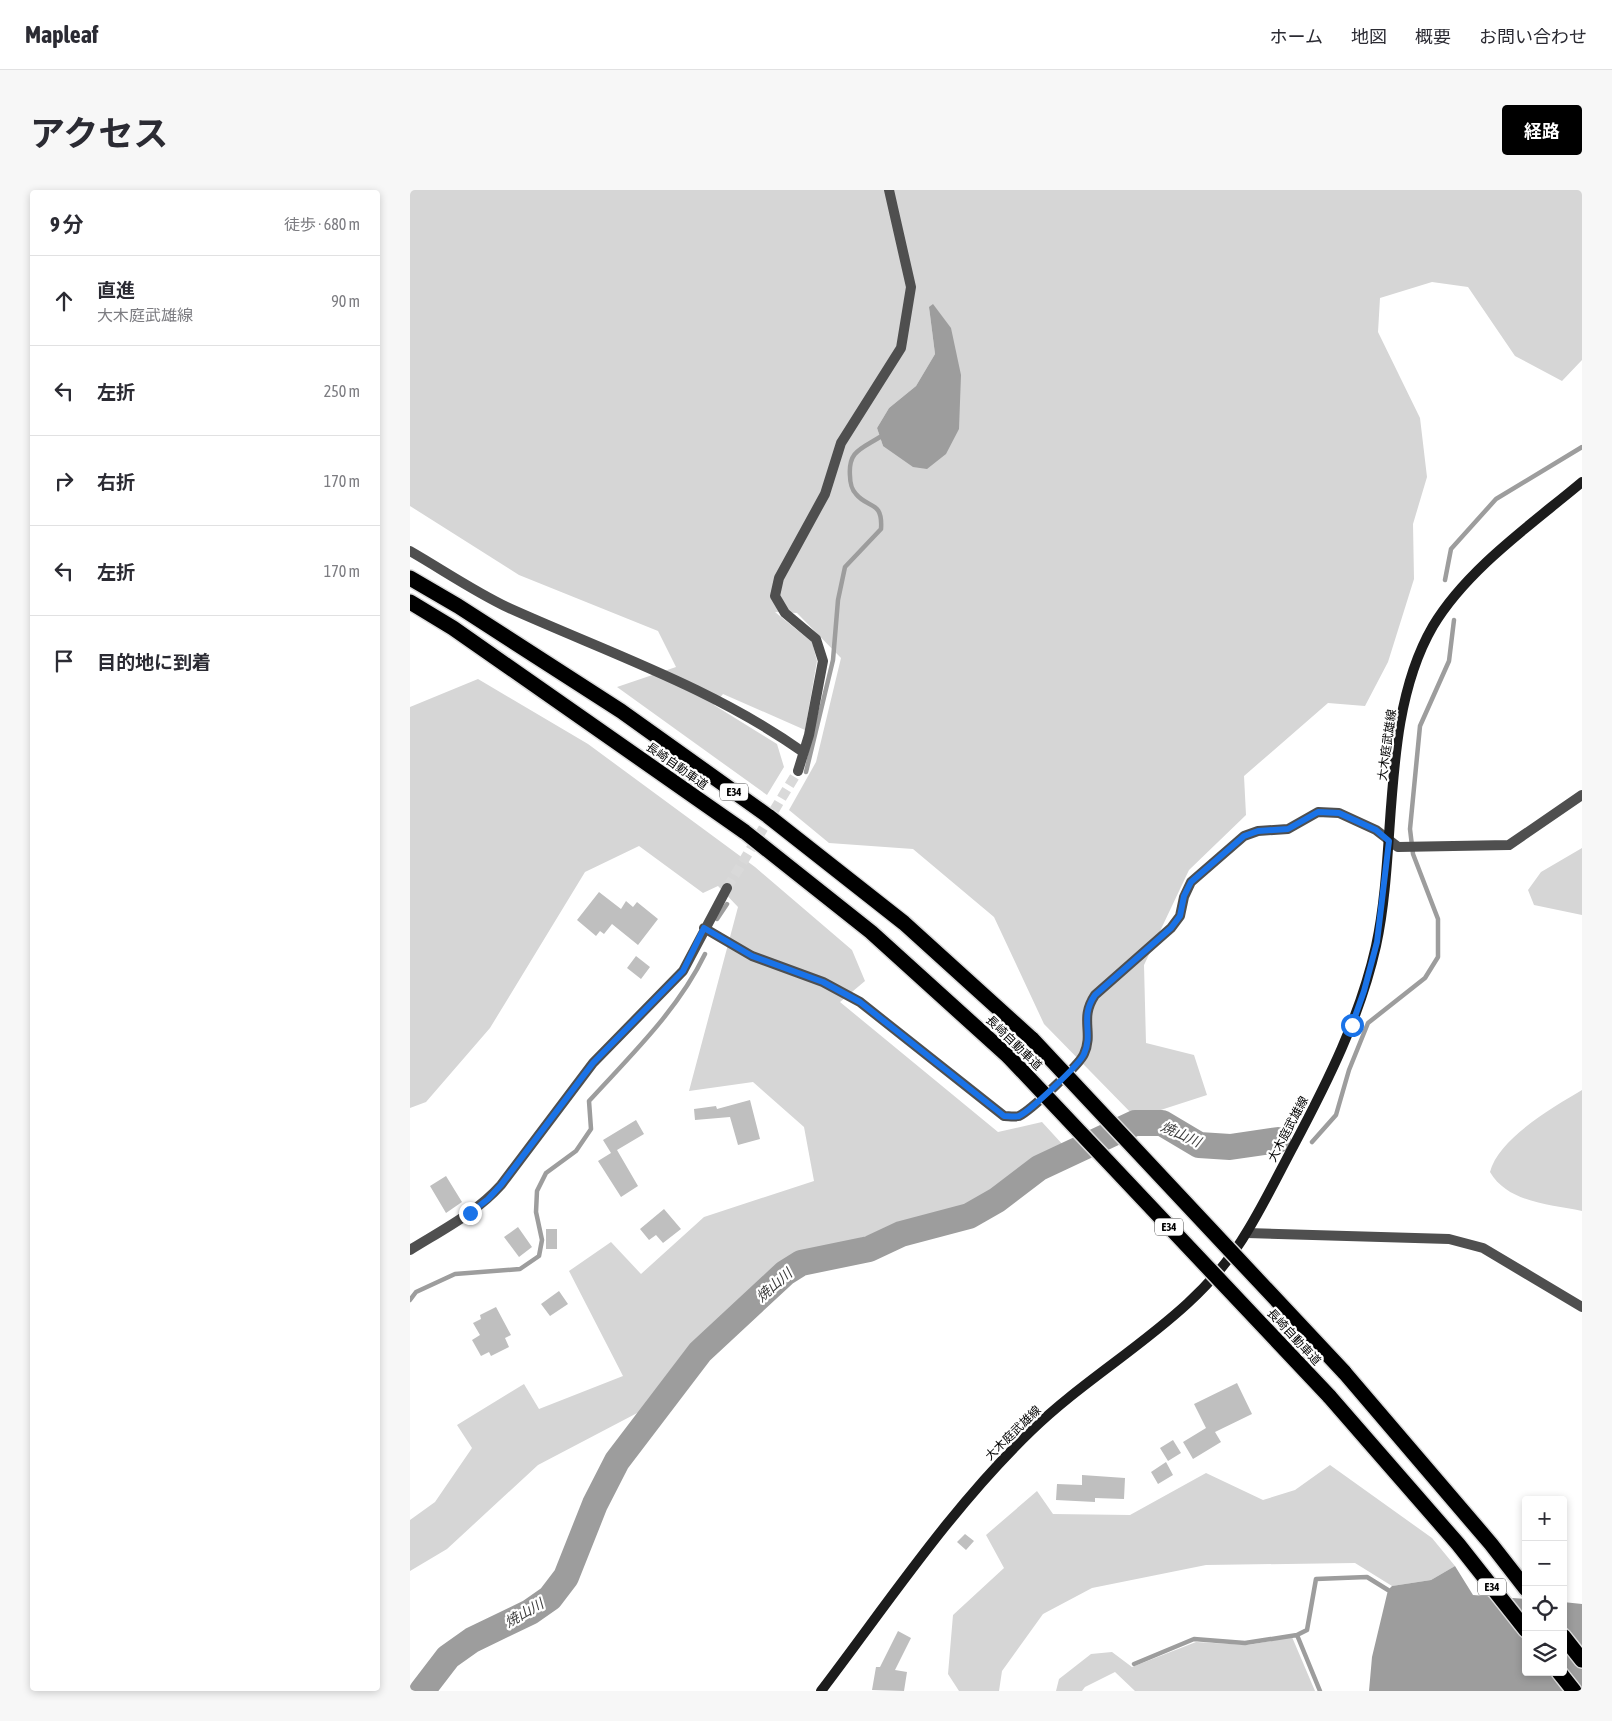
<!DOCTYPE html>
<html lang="ja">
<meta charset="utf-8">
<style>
:root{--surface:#fff;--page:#f7f7f7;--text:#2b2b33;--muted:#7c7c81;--line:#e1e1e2;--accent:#000}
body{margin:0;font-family:"Asap Condensed","Noto Sans JP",sans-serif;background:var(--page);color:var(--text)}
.controls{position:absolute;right:15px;bottom:15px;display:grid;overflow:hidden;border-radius:5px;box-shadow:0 2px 8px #0003}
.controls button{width:45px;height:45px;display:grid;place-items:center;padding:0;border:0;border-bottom:1px solid var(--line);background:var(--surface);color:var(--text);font:25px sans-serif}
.stop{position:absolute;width:15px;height:15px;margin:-11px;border:4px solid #1a73e8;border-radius:50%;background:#fff}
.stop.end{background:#1a73e8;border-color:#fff;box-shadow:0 1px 5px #0008}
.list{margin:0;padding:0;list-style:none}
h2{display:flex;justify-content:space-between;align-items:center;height:65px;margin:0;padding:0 20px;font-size:21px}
h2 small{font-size:16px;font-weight:400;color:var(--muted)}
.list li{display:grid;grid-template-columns:32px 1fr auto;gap:15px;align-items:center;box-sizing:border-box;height:90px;padding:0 20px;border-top:1px solid var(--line)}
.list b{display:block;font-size:19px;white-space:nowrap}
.list p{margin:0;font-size:16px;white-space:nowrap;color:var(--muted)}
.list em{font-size:16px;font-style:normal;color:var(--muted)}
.icon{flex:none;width:28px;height:28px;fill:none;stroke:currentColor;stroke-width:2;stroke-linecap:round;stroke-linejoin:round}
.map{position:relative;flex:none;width:1172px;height:1501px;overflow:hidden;border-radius:5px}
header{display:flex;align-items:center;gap:30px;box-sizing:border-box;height:70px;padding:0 25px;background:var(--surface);border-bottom:1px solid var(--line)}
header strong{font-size:24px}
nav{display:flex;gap:28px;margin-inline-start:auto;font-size:18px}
.intro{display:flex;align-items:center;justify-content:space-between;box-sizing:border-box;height:120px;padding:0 30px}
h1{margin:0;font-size:35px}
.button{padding:12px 22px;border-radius:5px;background:var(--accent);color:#fff;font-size:18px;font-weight:700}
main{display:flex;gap:30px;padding:0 30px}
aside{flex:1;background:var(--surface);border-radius:5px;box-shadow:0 2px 8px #0003}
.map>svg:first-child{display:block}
</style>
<header>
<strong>Mapleaf</strong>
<nav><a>ホーム</a><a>地図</a><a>概要</a><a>お問い合わせ</a></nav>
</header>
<div class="intro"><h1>アクセス</h1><a class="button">経路</a></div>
<main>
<aside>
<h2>9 分<small>徒歩 · 680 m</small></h2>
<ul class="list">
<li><svg class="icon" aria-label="ahead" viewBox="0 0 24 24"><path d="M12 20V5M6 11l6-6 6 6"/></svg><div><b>直進</b><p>大木庭武雄線</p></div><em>90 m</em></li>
<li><svg class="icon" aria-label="left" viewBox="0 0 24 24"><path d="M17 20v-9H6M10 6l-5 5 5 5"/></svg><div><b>左折</b></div><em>250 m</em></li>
<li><svg class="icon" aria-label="right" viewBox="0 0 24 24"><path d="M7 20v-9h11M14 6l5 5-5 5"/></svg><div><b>右折</b></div><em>170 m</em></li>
<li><svg class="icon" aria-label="left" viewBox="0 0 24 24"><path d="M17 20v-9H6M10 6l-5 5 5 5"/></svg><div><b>左折</b></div><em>170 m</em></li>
<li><svg class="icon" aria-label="arrive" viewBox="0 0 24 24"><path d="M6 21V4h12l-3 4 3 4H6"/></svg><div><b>目的地に到着</b></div></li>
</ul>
</aside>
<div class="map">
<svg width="1172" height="1501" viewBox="0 0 1172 1501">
<rect width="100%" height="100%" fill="#fff"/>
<path fill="#d6d6d6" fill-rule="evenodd" d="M 0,0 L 1172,0 L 1172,170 L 1152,191 L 1105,166 L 1058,97 L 1022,92 L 970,108 L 968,142 L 1010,228 L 1017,287 L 1003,334 L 1004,389 L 978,472 L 955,516 L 918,513 L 834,586 L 836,625 L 779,680 L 734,775 L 736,853 L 784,865 L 797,905 L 726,928 L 634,834 L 584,727 L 503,659 L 419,653 L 379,620 L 406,572 L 431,468 L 387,423 L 365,422 L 402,452 L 407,471 L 395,540 L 313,504 L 304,515 L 367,554 L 374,577 L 357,605 L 207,497 L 266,477 L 248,441 L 109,385 L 0,316 ZM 519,117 L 549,239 L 473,256 L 467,238 L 479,218 L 506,196 L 525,164 Z
M 68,489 L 178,554 L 345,677 L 442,760 L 455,791 L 430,812 L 588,942 L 632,932 L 654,956 L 576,1011 L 386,1067 L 270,1172 L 231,1221 L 128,1275 L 37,1359 L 0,1381 L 0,1330 L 25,1312 L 62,1258 L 47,1235 L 114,1194 L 129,1219 L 213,1186 L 159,1081 L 201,1052 L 231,1084 L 294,1027 L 404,991 L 394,937 L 343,892 L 279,901 L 328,717 L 308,696 L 293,703 L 229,656 L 175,682 L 80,838 L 16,912 L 0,918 L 0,517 Z
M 1172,658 L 1172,725 L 1124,715 L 1118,700 L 1131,682 Z
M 1172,900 L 1172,1021 C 1140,1014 1098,1013 1080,982 C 1088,949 1143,917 1172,900 Z
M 920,1275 L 1022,1348 L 1045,1376 L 1021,1390 L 982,1396 L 945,1373 L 796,1375 L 682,1398 L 633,1424 L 592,1481 L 589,1501 L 549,1501 L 538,1484 L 543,1425 L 594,1378 L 576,1345 L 627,1301 L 643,1324 L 720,1325 L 796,1283 L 853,1310 L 885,1300 Z
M 882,1447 L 905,1501 L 725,1501 L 705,1482 L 675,1497 L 672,1501 L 646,1501 L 649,1489 L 681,1464 L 702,1462 L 722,1477 L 786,1452 L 838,1455 Z"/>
<path fill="#9d9d9d" d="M 523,114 L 541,138 L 551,185 L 549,239 L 536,264 L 517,279 L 503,277 L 473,256 L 467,238 L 479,218 L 506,196 L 525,164 L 519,117 Z
M 1045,1376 L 1063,1405 L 1116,1409 L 1116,1482 L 1153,1482 L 1153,1412 L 1172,1414 L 1172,1501 L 959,1501 L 962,1467 L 978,1400 L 982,1396 L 1021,1390 Z"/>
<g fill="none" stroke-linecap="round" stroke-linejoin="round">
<path stroke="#9d9d9d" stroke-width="4.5" d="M 1035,390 L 1041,359 L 1086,309 L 1172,257
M 396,582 L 423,470 L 428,410 L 435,377 L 471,339 C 473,310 458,319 446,304 C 442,300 440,292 440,286 C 438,261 451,259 470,247
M 307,729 L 317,714
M 902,952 L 926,925 L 939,880 L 958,833 L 1015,788 L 1028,767 L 1028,729 L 1003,664 L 1000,639 L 1010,536 L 1039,471 L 1044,430
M 0,1110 L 6,1102 L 45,1084 L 110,1079 L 129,1066 L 132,1050 L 126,1022 L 127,1001 L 136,983 L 166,961 L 181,939 L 179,911 C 221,865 268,820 295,764
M 887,1445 L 897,1440 L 906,1389 L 957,1387 L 978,1400
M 724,1474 L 784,1449 L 835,1453 L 887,1445 L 910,1501"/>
<path stroke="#9d9d9d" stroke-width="26" d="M 12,1501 L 38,1467 L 62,1450 L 120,1422 L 140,1408 L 156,1387 L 185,1314 L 207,1271 L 290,1162 L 375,1083 L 391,1073 L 459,1059 L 491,1044 L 559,1026 L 587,1010 L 629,978 L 725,933 L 752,933 L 789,955 L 820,957 L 868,950"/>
</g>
<path fill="#bfbfbf" d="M 189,702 L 211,719 L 216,711 L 223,717 L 227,712 L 248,729 L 228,755 L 202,734 L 194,744 L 190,741 L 186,746 L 167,730 Z
M 226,766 L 240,777 L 231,789 L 217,778 Z
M 340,910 L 350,949 L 328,955 L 320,927 L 285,930 L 284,919 L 306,916 L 307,919 Z
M 226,930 L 234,944 L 207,960 L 228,996 L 211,1007 L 188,971 L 201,963 L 193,950 Z
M 36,986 L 52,1012 L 36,1023 L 20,996 Z
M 254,1019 L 271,1039 L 253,1053 L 246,1045 L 239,1050 L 230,1039 Z
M 108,1037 L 122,1057 L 109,1067 L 94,1047 Z
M 136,1039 L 147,1039 L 147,1059 L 136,1059 Z
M 149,1101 L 158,1114 L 140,1126 L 131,1114 Z
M 86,1117 L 101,1145 L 95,1148 L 99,1157 L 81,1166 L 79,1162 L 71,1166 L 62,1150 L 70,1145 L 63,1133 L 71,1129 L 70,1125 Z
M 827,1193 L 842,1224 L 805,1242 L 811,1252 L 783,1269 L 773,1252 L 796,1238 L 784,1214 Z
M 763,1250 L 771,1263 L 758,1271 L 750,1258 Z
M 756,1272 L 763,1285 L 748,1294 L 741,1282 Z
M 672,1285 L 715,1288 L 714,1309 L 685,1308 L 685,1312 L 646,1310 L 647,1294 L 672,1295 Z
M 555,1344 L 564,1351 L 556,1360 L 547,1352 Z
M 488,1441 L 501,1448 L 485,1480 L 497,1482 L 494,1501 L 462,1500 L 466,1477 L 470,1477 Z"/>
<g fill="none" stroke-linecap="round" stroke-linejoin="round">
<path stroke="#d9d9d9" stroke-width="10" stroke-dasharray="10 5" stroke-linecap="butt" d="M 317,698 L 388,581"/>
<g stroke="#dbdbdb" stroke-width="18">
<path id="motorway" d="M 0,388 L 48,416 L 211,521 L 358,626 L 494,733 L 622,849
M 0,412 L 43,438 L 335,642 L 461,742 L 599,867
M 934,1182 L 1081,1354 L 1116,1399
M 919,1206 L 1048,1354 L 1116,1440
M 1153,1446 L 1172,1470
M 1149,1482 L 1164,1501"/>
</g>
<path stroke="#4f4f4f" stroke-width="10" d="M 0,361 C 33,380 65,402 99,418 C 199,463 303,498 393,562
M 388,581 L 399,545 L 413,471 L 406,449 L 375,423 L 365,406 L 369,388 L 415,304 L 431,253 L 491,158 L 501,97 L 479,0
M 294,738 L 342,766 L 413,792 L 450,812 L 594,926 C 598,926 605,927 609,926 C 620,921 670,874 674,864 C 684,842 669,829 685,805 L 761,738 L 770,726 L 774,707 L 781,692 L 834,646 L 848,641 L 878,639 L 908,622 L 929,623 L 966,640 L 988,657 L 1099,655 L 1172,605
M 837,1043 L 1039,1049 L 1073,1058 L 1172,1117
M 0,1060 C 32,1040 66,1023 91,995 L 183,873 L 273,781 L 317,698"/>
<path stroke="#1c1c1c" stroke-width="10" d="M 411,1501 C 478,1413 541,1318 621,1241 C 692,1172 787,1128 838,1040 C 855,1012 869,983 884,955 C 918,891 950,827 966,756 C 988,655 970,527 1023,436 C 1057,379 1122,334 1172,292"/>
<use href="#motorway" stroke="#000" stroke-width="15"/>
<g stroke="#dbdbdb" stroke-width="18" stroke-linecap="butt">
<path id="motorway-bridge" d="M 622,849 L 934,1182
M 599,867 L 919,1206"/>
</g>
<use href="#motorway-bridge" stroke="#000" stroke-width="15"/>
</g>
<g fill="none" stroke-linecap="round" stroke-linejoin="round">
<path stroke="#1a73e8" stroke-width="6" d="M 60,1023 L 78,1009 L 91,995 L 183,873 L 273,781 L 294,738 L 342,766 L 413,792 L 450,812 L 594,926 C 598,926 605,927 609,926 C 620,921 670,874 674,864 C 684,842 669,828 685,805 L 761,738 L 770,726 L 774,706 L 781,692 L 834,646 L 848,641 L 878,639 L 908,622 L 929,623 L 966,640 L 979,651 L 967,752 L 954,801 L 942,835"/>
</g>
<g text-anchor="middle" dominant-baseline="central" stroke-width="4.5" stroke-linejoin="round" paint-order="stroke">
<g fill="#fff" stroke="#4c4c4c" stroke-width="1">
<rect x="310" y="593.5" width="28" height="17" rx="4"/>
<rect x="745" y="1028.5" width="28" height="17" rx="4"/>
<rect x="1068" y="1388.5" width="28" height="17" rx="4"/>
</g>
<g font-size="11" font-weight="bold" fill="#000">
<text x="324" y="602">E34</text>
<text x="759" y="1037">E34</text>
<text x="1082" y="1397">E34</text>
</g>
<g font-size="12" fill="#000" stroke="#fff">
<text transform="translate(977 555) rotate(-82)">大木庭武雄線</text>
<text transform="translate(267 576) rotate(35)">長崎自動車道</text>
<text transform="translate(604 853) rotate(44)">長崎自動車道</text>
<text transform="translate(878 939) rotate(-62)">大木庭武雄線</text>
<text transform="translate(884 1147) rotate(47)">長崎自動車道</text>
<text transform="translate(603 1243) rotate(-44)">大木庭武雄線</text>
</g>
<g font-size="14" font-style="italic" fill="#3e3e3e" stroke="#fff">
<text transform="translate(771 944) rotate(24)">焼山川</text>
<text transform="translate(364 1095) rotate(-41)">焼山川</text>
<text transform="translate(114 1423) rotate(-30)">焼山川</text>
</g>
</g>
</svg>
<div class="controls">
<button>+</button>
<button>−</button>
<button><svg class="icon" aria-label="locate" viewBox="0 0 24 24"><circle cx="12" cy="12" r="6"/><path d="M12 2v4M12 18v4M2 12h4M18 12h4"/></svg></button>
<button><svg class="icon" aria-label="layers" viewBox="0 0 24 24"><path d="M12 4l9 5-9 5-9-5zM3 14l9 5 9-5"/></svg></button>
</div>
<div class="stop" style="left:942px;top:835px"></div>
<div class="stop end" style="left:60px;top:1023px"></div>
</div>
</main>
